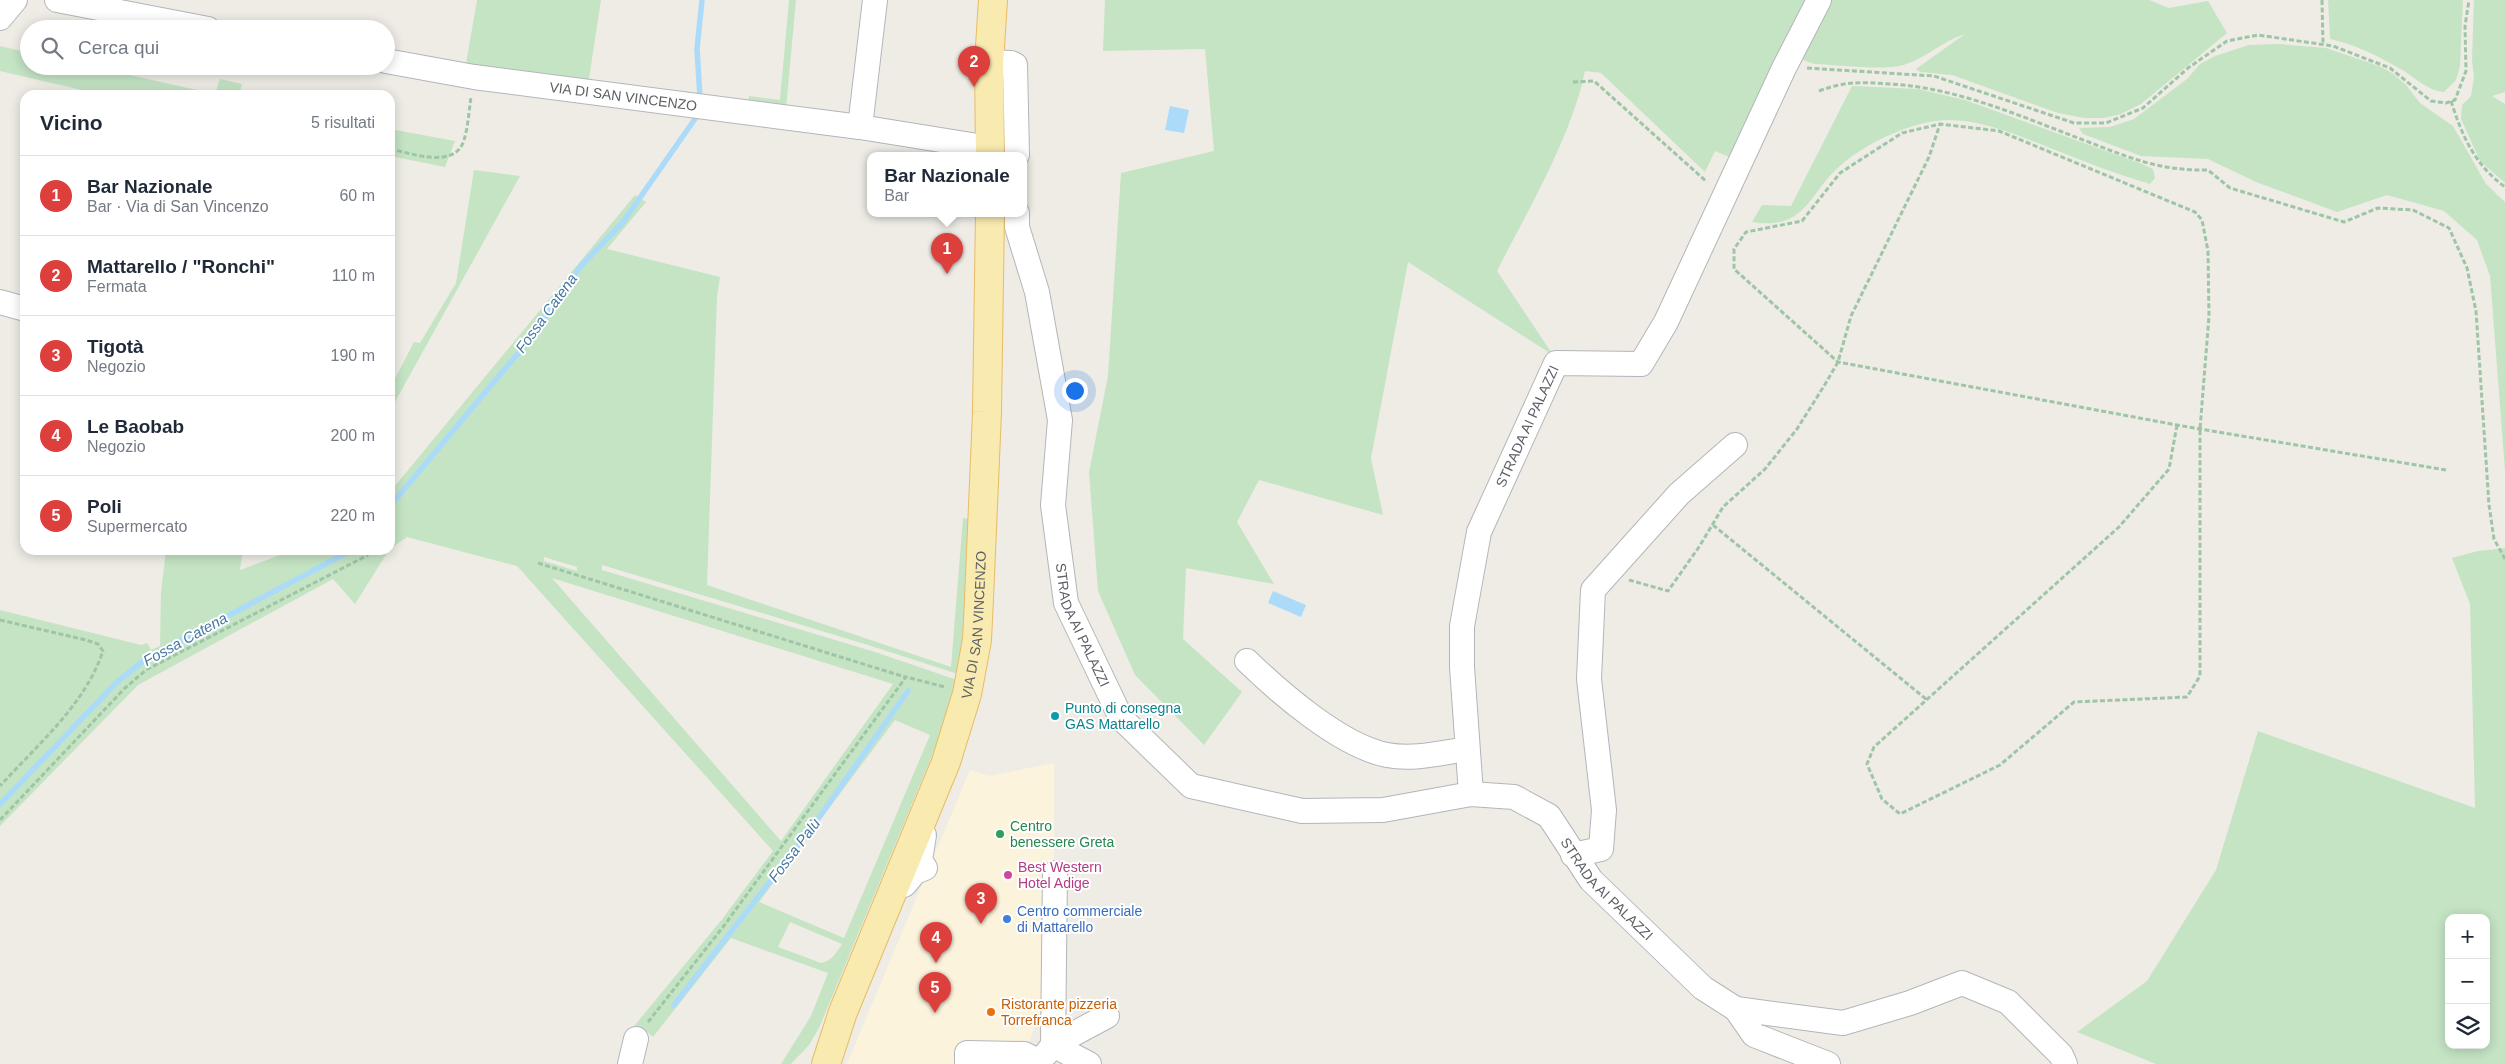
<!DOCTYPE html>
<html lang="it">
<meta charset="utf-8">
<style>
:root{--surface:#fff;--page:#f2f2f3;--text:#1f2937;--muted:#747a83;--line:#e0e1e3;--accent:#dd403c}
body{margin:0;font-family:Arial,sans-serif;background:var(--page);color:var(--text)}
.controls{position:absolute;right:15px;bottom:15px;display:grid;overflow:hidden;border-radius:10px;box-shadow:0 2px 12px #0003}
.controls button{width:45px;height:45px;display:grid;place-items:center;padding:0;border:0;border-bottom:1px solid var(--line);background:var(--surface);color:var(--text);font:25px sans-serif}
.you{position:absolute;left:1074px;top:390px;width:18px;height:18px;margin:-12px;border:4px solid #fff;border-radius:50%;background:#1a73e8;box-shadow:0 0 0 8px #1a73e833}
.badge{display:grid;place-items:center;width:32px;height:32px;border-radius:50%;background:var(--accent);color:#fff;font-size:16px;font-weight:700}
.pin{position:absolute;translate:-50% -41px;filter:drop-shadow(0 1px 2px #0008)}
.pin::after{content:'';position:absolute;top:26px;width:18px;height:15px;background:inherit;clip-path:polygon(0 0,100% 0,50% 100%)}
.popup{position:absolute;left:867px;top:152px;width:160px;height:65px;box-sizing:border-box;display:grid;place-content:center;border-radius:10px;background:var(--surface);filter:drop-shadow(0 1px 4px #0005);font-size:16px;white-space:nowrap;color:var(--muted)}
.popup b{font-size:19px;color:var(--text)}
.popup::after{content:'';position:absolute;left:50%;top:100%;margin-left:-10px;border:10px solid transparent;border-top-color:var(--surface)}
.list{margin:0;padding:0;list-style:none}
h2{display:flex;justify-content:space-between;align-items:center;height:65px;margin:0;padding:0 20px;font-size:21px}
h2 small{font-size:16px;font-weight:400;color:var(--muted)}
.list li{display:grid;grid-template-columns:32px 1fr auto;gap:15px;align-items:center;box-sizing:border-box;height:80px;padding:0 20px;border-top:1px solid var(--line)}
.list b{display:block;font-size:19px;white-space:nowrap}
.list p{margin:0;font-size:16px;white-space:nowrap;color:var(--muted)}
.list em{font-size:16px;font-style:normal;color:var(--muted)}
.icon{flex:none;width:28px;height:28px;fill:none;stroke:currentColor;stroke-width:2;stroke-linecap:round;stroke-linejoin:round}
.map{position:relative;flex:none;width:2505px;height:1064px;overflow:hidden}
.search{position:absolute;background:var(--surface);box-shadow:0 2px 12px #0003;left:20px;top:20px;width:375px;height:55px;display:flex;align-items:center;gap:12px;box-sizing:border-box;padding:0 18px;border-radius:28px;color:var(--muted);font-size:19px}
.panel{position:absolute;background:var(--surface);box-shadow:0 2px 12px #0003;left:20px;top:90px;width:375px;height:465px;border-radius:15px}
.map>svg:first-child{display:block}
</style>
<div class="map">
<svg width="2505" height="1064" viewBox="0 0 2505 1064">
<rect width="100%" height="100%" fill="#eeece5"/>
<path fill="#fcf3dd" d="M 1054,763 L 1054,861 L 1047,869 L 1044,1002 L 1026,1050 L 1026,1064 L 847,1064 L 970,770 L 989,776 Z"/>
<path fill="#c5e4c4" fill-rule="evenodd" d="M 477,0 L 601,0 L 588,85 L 466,64 Z
M 789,0 L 796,0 L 786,109 L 748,104 L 749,96 L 780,100 Z
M 1105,0 L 1811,0 L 1734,159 L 1715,151 L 1705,172 L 1601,73 L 1585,71 C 1571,138 1528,210 1497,271 L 1553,355 L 1408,262 L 1371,458 L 1383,515 L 1259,480 L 1237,522 L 1274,584 L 1186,568 L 1183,639 L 1242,692 L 1204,745 L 1135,675 L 1098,591 L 1089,472 L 1108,376 L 1121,173 L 1214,151 L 1205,49 L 1103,51 Z
M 1825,0 L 2149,0 L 2169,8 L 2208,1 L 2227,33 L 2141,104 L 2121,114 L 2104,118 L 2084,118 L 2058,113 L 1952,75 L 1920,72 L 1916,69 L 1965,34 C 1942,41 1923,61 1899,66 C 1880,70 1837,65 1815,64 L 1805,61 L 1801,57 Z
M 2328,0 L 2463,0 L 2460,66 L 2456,80 L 2444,92 C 2427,90 2418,80 2404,71 C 2380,57 2357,45 2330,39 Z
M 2474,0 L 2505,0 L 2505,92 L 2492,96 L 2505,104 L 2505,183 L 2480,161 L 2461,119 L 2462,105 L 2471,96 L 2474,77 L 2472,60 Z
M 2278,44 L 2326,48 L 2379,66 L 2392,73 L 2406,85 L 2420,103 L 2453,126 L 2486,184 L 2505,202 L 2505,471 L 2490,276 L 2477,240 L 2444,211 L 2387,195 L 2337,212 L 2256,182 L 2208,159 L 2141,156 L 2083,134 L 2079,128 L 2110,127 L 2134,119 L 2187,79 L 2200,64 L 2215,56 L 2249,45 Z
M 0,46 L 29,53 L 29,66 L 89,66 L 215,94 L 220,79 L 242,84 L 239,95 L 103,95 L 0,71 Z
M 1852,86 L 1918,89 L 1965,100 L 2142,164 L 2153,169 L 2155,178 L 2150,184 C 2116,174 2083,161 2050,148 C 2017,135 1983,120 1948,120 C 1914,120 1866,143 1841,165 C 1808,193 1807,231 1752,222 L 1762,205 L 1791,206 Z
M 390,129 L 455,141 L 445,167 L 390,156 Z
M 474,170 L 520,176 L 390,411 L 390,388 L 414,342 L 420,343 L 456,283 Z
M 635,195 L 646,202 L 607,249 L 720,277 L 717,297 L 707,585 L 951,667 L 963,518 L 969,519 L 963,638 L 958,674 L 868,645 L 602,565 L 602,570 L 875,652 L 957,680 L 936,746 L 819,1028 L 809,1045 L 791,1064 L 781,1064 L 811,1016 L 828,973 L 731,938 L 653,1037 L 646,1031 L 642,1040 L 626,1036 L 723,918 L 773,851 L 517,566 L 407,537 L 390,549 L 390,492 ZM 544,557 L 577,567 L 577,571 L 544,561 ZM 552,578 L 893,684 L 781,841 ZM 895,720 L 930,735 L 844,938 L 759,902 ZM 790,922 L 842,944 C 836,953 832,961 821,963 L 778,947 Z
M 2505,548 L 2505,1064 L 2156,1064 L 2077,1032 L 2147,981 L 2216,870 L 2258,731 L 2475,808 L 2470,604 L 2452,558 L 2478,551 ZM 2449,918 L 2486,918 L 2486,1045 L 2449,1045 Z
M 166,550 L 243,550 L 240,570 L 294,550 L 389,550 L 355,604 L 333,579 L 138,685 L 0,826 L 0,610 L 141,645 L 147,643 L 151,650 L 160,646 L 161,592 Z"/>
<path fill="#abdbf9" d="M 1170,106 L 1189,110 L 1184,133 L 1165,130 Z
M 1273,591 L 1306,605 L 1301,617 L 1268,603 Z"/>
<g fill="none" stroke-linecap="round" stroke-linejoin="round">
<path stroke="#abdbf9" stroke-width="5.5" d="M 700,98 L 697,49 L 702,0
M 390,506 L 530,339 L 580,267 L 623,222 L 697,116
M 0,804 L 117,682 L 146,659 L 352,550
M 674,1005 L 811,829 L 908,691"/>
<g stroke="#b3b6b9" stroke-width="26">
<g id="minor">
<path d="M 57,0 L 208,29"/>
<path d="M 0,18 L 15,0"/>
<path id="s1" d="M 386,61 L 474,77 L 860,127 L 990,148"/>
<path d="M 989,62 L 1011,63 L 1015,65 L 1017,155"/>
<path d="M 860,127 L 875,0"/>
<path id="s2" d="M 1017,213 L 1017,227 L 1037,292 L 1060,420 L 1053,505 L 1066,603 L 1121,718 L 1191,786 L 1302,811 L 1383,810 L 1471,794 L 1514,797 L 1549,816 L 1591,880 L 1703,988 L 1736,1009 L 1754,1035 L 1828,1064"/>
<path d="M 0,302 L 25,309"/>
<path d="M 1247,661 C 1280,693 1341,746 1387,755 C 1414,760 1440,753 1467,749"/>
<path id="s3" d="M 1471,794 L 1462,667 L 1462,626 L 1479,532 L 1556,363 L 1641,364 L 1666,322 L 1784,68 L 1819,0"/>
<path d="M 1573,855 L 1601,849 L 1604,810 L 1589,679 L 1593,590 L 1679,494 L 1735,445"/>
<path d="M 1055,873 L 1053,1045 L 1107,1016"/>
<path d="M 894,887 L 904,885 L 915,872 L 925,868 L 920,860 L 924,835 L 920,829"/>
<path d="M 1736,1009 L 1843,1023 L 1910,1003 L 1962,983 L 2008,1002 L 2061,1055 L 2065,1064"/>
<path d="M 1046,1054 L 1053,1045 L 1089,1064"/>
<path d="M 630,1064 L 636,1039"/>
<path d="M 967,1064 L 967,1053 L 1024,1054 L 1040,1062"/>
</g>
</g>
<g stroke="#e8bc65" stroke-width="30">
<g id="major">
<path d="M 990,155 L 989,62 L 993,0"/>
<path id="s4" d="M 826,1064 L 843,1012 L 946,762 L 967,694 L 977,640 L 979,599 L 987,412 L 990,213"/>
</g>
</g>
<path stroke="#9ec5a6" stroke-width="3" stroke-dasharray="5 2.5" stroke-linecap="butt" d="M 2322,0 L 2323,44
M 1807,68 L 1934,76 L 2074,123 L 2106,123 L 2143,108 L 2188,68 L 2227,41 L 2258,35 L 2333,46 L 2390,68 L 2431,101 L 2446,103 L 2455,100 L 2466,71 L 2465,26 L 2469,0
M 1573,82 L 1594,81 L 1707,182
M 1819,91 C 1845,81 1862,82 1890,84 C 1959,88 2022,117 2086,141 C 2130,158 2160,171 2208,170 L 2230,188 L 2344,222 L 2378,208 L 2413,210 L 2449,228 L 2467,268 L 2476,311 L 2489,505 L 2494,539 L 2505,559
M 2451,101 C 2462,136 2475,165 2505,187
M 390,149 C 411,153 455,170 464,140 C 468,127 469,111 471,97
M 2177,425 L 2169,469 L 2119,527 L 1874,747 L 1867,764 L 1882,799 L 1900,814 L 2000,765 L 2074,702 L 2187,697 L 2200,676 L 2200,429 L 2209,316 L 2208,251 L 2202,220 L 2195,212 L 1999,131 L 1940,124 L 1902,133 L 1840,173 L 1802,221 L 1746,232 L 1734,249 L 1734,269 L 1838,362 L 2177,425 L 2200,429 L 2446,470
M 1713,525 L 1926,699
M 538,563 L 905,677
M 1629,580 L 1668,591 L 1699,547 L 1723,507 L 1765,469 L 1797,429 L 1824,386 L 1838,362 L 1851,316 L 1929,157 L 1940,124
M 0,620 L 86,640 L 98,644 L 103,651 C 85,705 37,745 0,786
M 0,820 L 125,688 L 146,670 L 368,555
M 648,1022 L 723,927 L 906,677 L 945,687"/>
<use href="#minor" stroke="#fff" stroke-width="24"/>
<use href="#major" stroke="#f9eaaf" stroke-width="28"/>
</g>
<circle fill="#0f9aa8" stroke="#fff" stroke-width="2" cx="1055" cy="716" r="5"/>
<circle fill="#2e9e5b" stroke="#fff" stroke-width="2" cx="1000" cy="834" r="5"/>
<circle fill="#d1479c" stroke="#fff" stroke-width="2" cx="1008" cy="875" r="5"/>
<circle fill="#3f7fe0" stroke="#fff" stroke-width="2" cx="1007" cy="919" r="5"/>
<circle fill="#e8710a" stroke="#fff" stroke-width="2" cx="991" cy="1012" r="5"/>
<g text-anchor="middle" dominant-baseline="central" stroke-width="4" stroke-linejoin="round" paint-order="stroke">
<g font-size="14" fill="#5d6165" stroke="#fff">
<text stroke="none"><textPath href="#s1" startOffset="240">VIA DI SAN VINCENZO</textPath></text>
<text stroke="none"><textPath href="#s3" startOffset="380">STRADA AI PALAZZI</textPath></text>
<text stroke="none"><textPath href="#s4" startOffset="466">VIA DI SAN VINCENZO</textPath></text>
<text stroke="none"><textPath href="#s2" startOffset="422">STRADA AI PALAZZI</textPath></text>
<text stroke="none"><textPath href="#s2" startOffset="1082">STRADA AI PALAZZI</textPath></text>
</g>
<g font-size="14" fill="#0d838f" stroke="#fff" text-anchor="start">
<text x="1065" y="708">Punto di consegna<tspan x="1065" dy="16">GAS Mattarello</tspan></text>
</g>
<g font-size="14" fill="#27864d" stroke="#fff" text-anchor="start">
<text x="1010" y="826">Centro<tspan x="1010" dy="16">benessere Greta</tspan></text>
</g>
<g font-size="14" fill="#b23c85" stroke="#fff" text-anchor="start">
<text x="1018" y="867">Best Western<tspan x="1018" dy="16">Hotel Adige</tspan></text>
</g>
<g font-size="14" fill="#366cbe" stroke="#fff" text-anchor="start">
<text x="1017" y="911">Centro commerciale<tspan x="1017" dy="16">di Mattarello</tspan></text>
</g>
<g font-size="14" fill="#c56008" stroke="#fff" text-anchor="start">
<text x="1001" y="1004">Ristorante pizzeria<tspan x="1001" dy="16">Torrefranca</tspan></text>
</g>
<g font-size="15" font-style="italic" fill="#4577a2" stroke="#fff">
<text transform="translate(546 313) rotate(-54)">Fossa Catena</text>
<text transform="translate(185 639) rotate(-29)">Fossa Catena</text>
<text transform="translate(794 850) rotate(-53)">Fossa Palù</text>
</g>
</g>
</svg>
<div class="controls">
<button>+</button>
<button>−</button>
<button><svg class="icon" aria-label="layers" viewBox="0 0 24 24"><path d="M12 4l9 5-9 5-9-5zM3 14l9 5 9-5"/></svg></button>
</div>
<div class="you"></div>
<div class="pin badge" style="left:947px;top:274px">1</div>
<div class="popup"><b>Bar Nazionale</b>Bar</div>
<div class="pin badge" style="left:974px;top:87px">2</div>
<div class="pin badge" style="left:981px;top:924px">3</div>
<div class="pin badge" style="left:936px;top:963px">4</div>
<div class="pin badge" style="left:935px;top:1013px">5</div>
<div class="search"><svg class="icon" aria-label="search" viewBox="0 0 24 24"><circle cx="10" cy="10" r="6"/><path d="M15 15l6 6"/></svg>Cerca qui</div>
<section class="panel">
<h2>Vicino<small>5 risultati</small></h2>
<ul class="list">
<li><span class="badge">1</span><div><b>Bar Nazionale</b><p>Bar · Via di San Vincenzo</p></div><em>60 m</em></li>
<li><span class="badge">2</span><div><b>Mattarello / &quot;Ronchi&quot;</b><p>Fermata</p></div><em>110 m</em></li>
<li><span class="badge">3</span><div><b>Tigotà</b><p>Negozio</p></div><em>190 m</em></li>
<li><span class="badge">4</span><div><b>Le Baobab</b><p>Negozio</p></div><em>200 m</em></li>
<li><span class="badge">5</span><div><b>Poli</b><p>Supermercato</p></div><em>220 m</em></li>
</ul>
</section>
</div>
